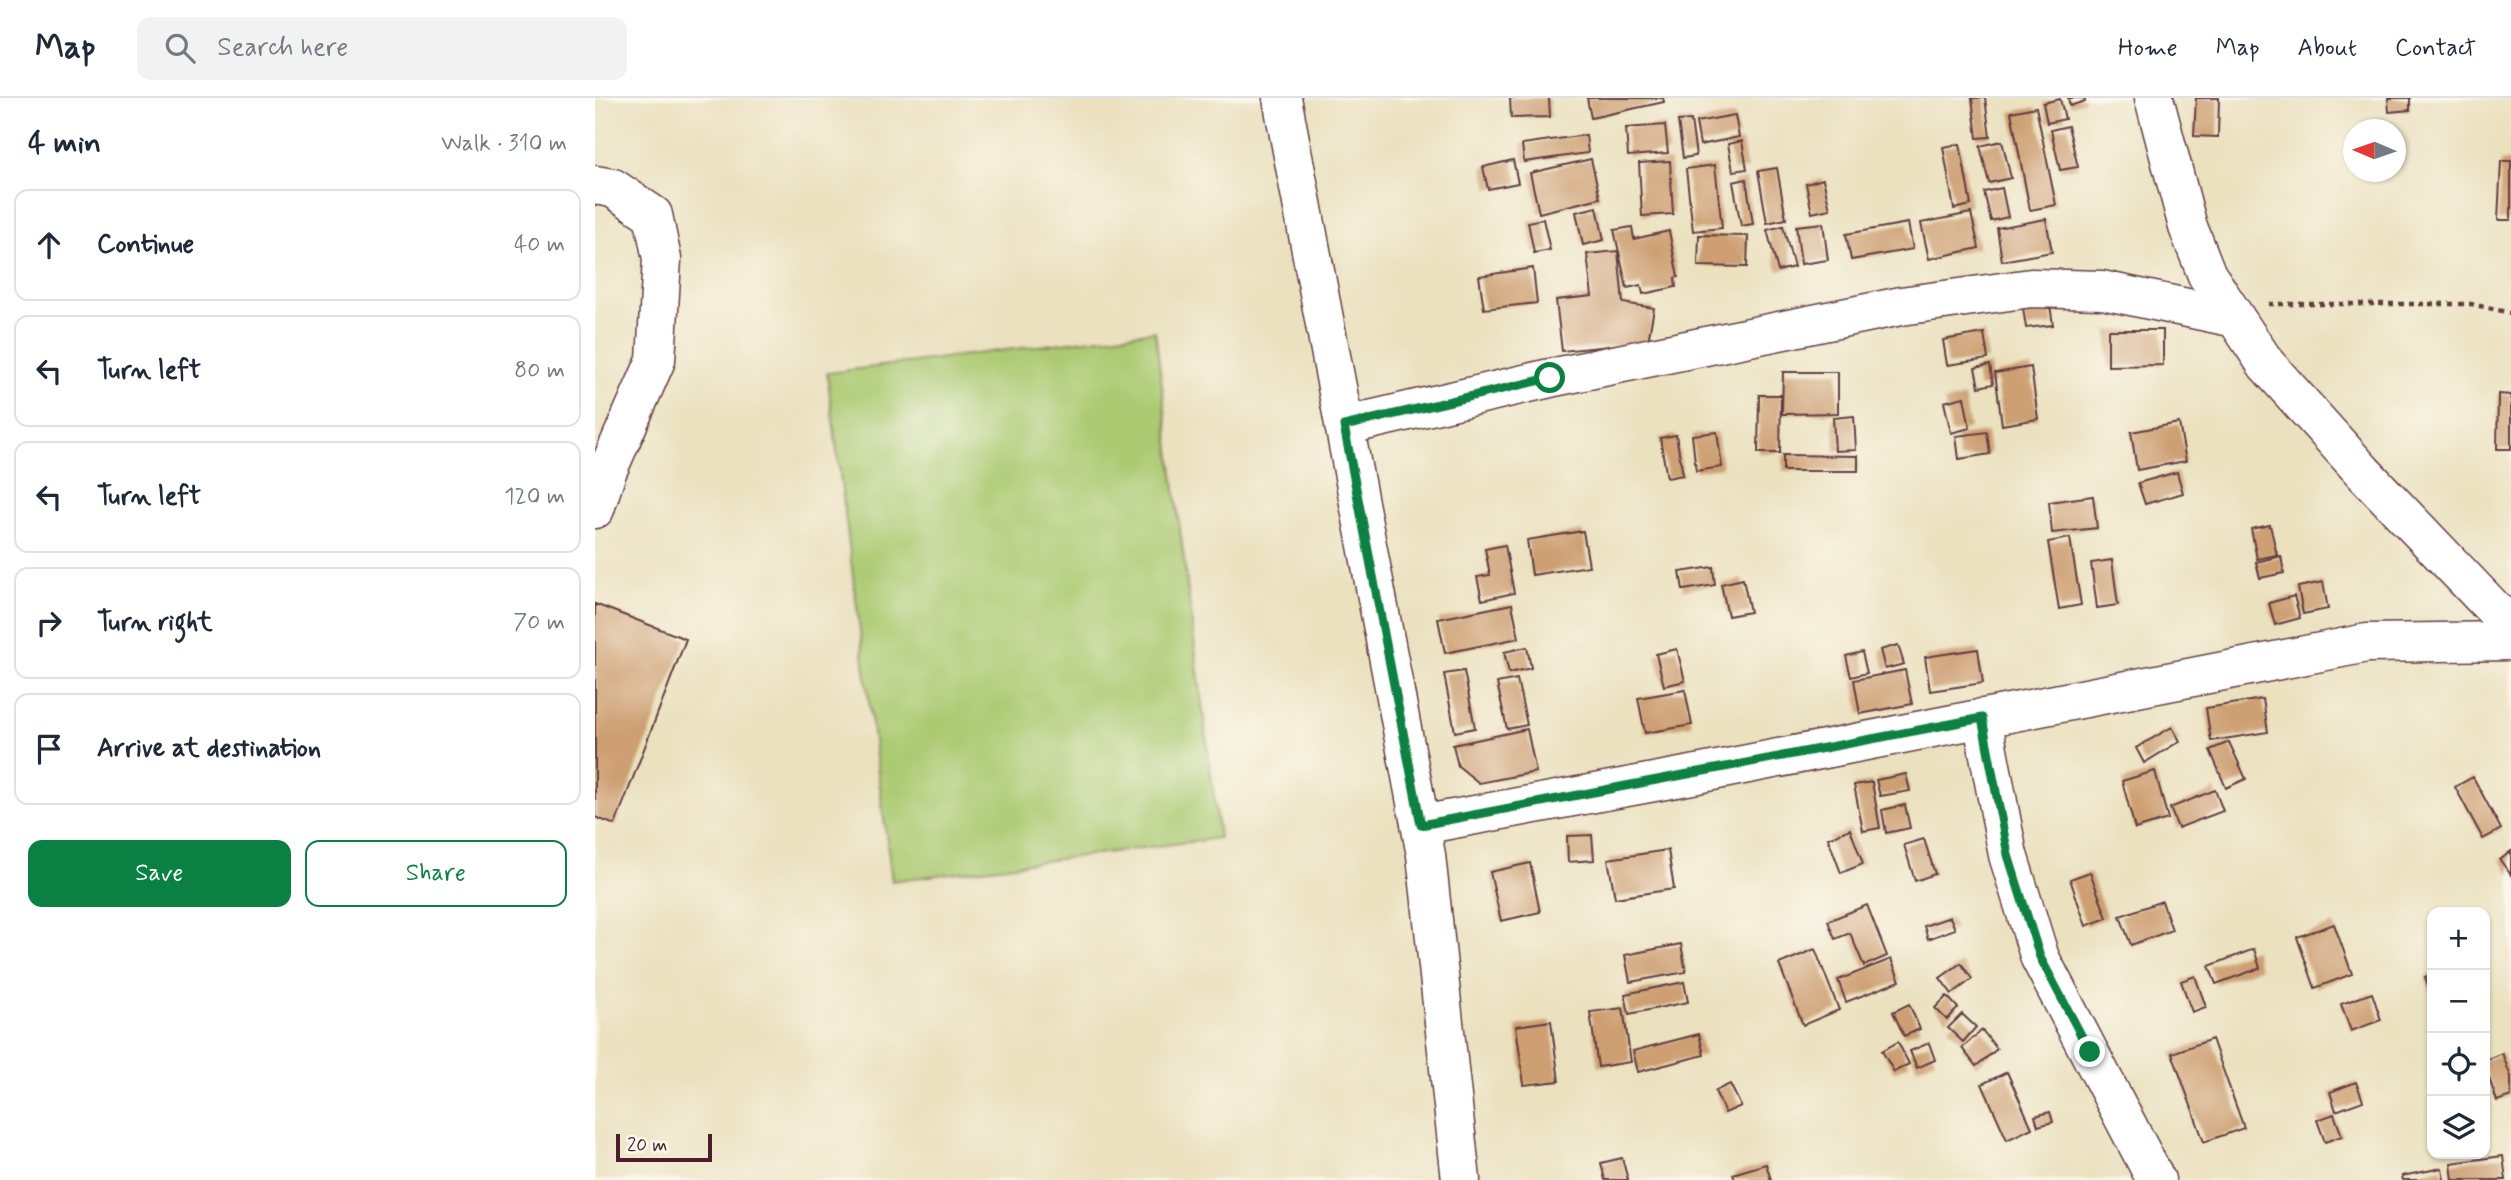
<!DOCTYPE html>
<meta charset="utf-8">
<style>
:root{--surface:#fff;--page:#f2f2f3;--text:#1f2937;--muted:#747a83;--line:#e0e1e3;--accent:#0b8043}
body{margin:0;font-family:Mynerve,sans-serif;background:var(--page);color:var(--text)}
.controls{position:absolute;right:21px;bottom:21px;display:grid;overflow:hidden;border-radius:14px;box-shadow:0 2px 5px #0004}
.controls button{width:63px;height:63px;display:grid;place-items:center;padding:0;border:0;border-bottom:2px solid var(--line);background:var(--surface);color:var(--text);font:35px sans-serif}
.compass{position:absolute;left:1748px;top:21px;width:63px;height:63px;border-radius:50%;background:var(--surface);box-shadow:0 2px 5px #0004;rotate:272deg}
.scale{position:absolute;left:21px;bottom:18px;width:96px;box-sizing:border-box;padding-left:7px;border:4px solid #4a1f2b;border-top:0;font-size:19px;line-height:24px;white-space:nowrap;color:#4a1f2b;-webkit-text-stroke:5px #fbf7ec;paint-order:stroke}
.stop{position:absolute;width:21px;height:21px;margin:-16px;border:5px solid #0b8043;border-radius:50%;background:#fff}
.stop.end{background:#0b8043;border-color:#fff;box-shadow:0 2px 7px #0008}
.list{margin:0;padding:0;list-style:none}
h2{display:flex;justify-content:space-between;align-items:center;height:91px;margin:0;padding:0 28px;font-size:30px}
h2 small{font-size:23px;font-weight:400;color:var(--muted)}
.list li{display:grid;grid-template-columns:46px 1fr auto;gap:21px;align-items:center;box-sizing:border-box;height:112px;margin:0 14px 14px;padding:0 14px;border:2px solid var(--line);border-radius:14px}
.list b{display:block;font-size:26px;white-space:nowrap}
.list em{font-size:23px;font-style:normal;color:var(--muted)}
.actions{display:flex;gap:14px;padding:21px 28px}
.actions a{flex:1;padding:16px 0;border:2px solid var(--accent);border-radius:14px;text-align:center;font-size:24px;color:var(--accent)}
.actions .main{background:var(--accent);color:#fff}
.icon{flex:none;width:38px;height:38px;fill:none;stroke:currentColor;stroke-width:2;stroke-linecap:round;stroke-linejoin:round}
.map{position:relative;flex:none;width:1916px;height:1082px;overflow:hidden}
header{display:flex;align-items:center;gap:42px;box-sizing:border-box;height:98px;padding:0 35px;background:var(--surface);border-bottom:2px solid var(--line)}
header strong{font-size:33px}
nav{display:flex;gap:38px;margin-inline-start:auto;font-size:24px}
.search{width:490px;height:63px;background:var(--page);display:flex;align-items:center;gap:18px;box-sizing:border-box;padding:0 24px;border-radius:14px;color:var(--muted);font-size:26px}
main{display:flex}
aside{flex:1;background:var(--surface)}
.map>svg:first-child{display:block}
</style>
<header>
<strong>Map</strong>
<div class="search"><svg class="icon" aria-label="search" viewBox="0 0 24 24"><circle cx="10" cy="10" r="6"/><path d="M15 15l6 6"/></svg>Search here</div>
<nav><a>Home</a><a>Map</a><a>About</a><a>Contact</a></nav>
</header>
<main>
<aside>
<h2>4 min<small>Walk · 310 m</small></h2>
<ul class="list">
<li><svg class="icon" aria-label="ahead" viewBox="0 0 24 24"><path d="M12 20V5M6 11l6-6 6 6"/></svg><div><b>Continue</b></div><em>40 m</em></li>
<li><svg class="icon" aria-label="left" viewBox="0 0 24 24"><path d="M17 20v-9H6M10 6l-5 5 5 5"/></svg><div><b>Turn left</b></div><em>80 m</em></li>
<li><svg class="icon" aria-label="left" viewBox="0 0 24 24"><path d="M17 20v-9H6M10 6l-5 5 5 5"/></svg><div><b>Turn left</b></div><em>120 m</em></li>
<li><svg class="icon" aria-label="right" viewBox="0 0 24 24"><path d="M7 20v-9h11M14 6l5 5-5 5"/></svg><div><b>Turn right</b></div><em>70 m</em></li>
<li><svg class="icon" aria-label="arrive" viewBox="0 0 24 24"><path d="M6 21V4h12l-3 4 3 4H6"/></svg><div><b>Arrive at destination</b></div></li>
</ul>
<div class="actions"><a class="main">Save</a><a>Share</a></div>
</aside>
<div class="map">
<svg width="1916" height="1082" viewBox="0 0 1916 1082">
<rect width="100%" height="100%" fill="#fbf7ec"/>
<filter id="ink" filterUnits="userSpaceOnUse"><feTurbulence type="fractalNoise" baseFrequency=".0143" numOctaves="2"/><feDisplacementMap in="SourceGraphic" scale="14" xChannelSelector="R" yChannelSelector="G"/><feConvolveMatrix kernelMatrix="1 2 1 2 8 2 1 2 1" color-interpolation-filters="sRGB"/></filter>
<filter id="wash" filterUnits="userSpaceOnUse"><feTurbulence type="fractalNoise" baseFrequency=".00686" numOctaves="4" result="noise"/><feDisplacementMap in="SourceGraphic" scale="28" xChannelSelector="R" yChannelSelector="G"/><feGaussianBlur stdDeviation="1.57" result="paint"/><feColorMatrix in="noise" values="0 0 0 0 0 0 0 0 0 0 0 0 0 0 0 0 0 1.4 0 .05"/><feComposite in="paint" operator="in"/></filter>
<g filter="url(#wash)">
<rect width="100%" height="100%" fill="#ebe1bf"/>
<path fill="#abca72" stroke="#7a744e" stroke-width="2" d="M 560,233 L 624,740 L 297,783 L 232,275 Z"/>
<g id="blocks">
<path fill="#cd9f72" d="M 915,0 L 954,0 L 955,19 L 916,20 Z
M 992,0 L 1068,0 L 1069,4 L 996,20 Z
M 1377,0 L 1390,0 L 1395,39 L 1382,40 Z
M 1473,0 L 1489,0 L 1490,3 L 1475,8 Z
M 1601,0 L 1624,0 L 1623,39 L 1599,38 Z
M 1793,0 L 1815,0 L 1815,12 L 1794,14 Z
M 1465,1 L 1470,21 L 1452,25 L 1448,5 Z
M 1441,9 L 1461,107 L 1435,112 L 1416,14 Z
M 1140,17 L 1144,39 L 1105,47 L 1101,24 Z
M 1096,22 L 1101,58 L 1088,60 L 1083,23 Z
M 1070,27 L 1073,55 L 1033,58 L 1031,30 Z
M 1473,28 L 1483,69 L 1465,72 L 1456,32 Z
M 991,37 L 993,55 L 929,64 L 927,46 Z
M 1147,43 L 1152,71 L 1138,73 L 1133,46 Z
M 1407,43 L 1416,80 L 1394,85 L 1385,48 Z
M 1365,46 L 1376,107 L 1359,111 L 1348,49 Z
M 996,61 L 1005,100 L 944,115 L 935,75 Z
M 918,62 L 923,85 L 893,91 L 888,69 Z
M 1075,63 L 1078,116 L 1047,118 L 1044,65 Z
M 1906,63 L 1916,63 L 1916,122 L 1903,122 Z
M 1120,67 L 1127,130 L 1098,133 L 1091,71 Z
M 1182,70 L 1191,121 L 1172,125 L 1163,73 Z
M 1151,81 L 1158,126 L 1146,128 L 1138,84 Z
M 1228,81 L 1235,111 L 1217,115 L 1211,86 Z
M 1407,90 L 1413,119 L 1396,123 L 1389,94 Z
M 1002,109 L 1009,142 L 988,147 L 981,114 Z
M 1376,115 L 1384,150 L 1334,161 L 1326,125 Z
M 948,121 L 955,152 L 939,155 L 933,124 Z
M 1451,121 L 1457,154 L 1407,163 L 1402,130 Z
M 1228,125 L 1233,162 L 1206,166 L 1201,128 Z
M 1313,125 L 1318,151 L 1256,162 L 1251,136 Z
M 1188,128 L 1199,169 L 1183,173 L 1172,132 Z
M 1037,129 L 1039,141 L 1074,133 L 1083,179 L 1080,180 L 1081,189 L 1048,196 L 1046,187 L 1032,190 L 1019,132 Z
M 1104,137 L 1153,138 L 1152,169 L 1103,168 Z
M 1023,153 L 1028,205 L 1059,210 L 1053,244 L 967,253 L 961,202 L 997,198 L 992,156 Z
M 938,170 L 942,205 L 889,211 L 884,178 Z
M 1455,207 L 1458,227 L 1431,230 L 1428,210 Z
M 1513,232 L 1568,232 L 1568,267 L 1513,268 Z
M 1389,235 L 1393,261 L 1352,267 L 1348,242 Z
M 1395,267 L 1398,286 L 1384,289 L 1380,270 Z
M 1436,269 L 1443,321 L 1407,327 L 1400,275 Z
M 1188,274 L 1243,274 L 1243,315 L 1187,316 Z
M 1903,296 L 1916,297 L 1916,351 L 1902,351 Z
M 1164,297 L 1186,297 L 1185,355 L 1163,355 Z
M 1369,299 L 1375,330 L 1356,335 L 1349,304 Z
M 1259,318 L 1261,352 L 1240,353 L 1238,320 Z
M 1584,325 L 1591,363 L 1542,372 L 1536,334 Z
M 1122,334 L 1127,369 L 1101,373 L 1097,337 Z
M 1392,334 L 1395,356 L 1364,361 L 1361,338 Z
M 1081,337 L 1088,377 L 1072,380 L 1065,340 Z
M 1188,357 L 1263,358 L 1263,373 L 1188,373 Z
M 1582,374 L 1588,395 L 1550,406 L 1543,385 Z
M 1498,398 L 1502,430 L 1457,435 L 1454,404 Z
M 1675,427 L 1682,457 L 1662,461 L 1656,431 Z
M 988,433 L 994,468 L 937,477 L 932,442 Z
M 1475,440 L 1486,507 L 1464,511 L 1453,444 Z
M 910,447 L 919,495 L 887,502 L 882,479 L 895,477 L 890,451 Z
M 1686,458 L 1689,475 L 1665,480 L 1661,464 Z
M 1517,462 L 1523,507 L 1502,510 L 1496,465 Z
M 1118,469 L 1120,487 L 1088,492 L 1085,474 Z
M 1148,481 L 1155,514 L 1133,518 L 1126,486 Z
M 1728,484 L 1733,511 L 1708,516 L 1703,489 Z
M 1699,498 L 1705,520 L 1680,527 L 1674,505 Z
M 0,506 L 91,541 L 20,727 L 0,719 Z
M 917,506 L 924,540 L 850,555 L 843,521 Z
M 1303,547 L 1309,566 L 1290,571 L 1285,552 Z
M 932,549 L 936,570 L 914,575 L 909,554 Z
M 1082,551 L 1090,583 L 1069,588 L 1061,556 Z
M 1383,551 L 1388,585 L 1335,593 L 1330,559 Z
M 1267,554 L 1272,575 L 1256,579 L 1251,558 Z
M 1310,572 L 1317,606 L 1265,616 L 1259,582 Z
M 869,573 L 880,630 L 860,634 L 849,576 Z
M 922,581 L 932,627 L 912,631 L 902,585 Z
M 1090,592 L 1097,627 L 1050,635 L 1043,600 Z
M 1668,601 L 1673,634 L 1616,643 L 1611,610 Z
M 1577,629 L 1585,643 L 1549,665 L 1541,650 Z
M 932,631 L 941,674 L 884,685 L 863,668 L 858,647 Z
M 1634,644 L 1651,681 L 1631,690 L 1615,652 Z
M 1560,673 L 1573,721 L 1540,731 L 1527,683 Z
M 1311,676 L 1315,693 L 1285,698 L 1281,682 Z
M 1878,679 L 1906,731 L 1888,741 L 1860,689 Z
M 1277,684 L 1285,730 L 1268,733 L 1259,687 Z
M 1620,692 L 1628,713 L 1583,730 L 1575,710 Z
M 1310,707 L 1315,730 L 1291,735 L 1287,712 Z
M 1255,731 L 1268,766 L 1246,775 L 1233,740 Z
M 997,737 L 999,762 L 973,764 L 972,738 Z
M 1329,741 L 1340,776 L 1320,783 L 1309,747 Z
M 1073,752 L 1079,791 L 1020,800 L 1013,761 Z
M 1916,753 L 1916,777 L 1905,762 Z
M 935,765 L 945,814 L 906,823 L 895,774 Z
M 1495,774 L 1512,820 L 1491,828 L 1475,781 Z
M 1567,803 L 1577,832 L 1536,847 L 1525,818 Z
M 1272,807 L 1292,858 L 1269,868 L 1255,835 L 1240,841 L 1233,823 Z
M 1355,819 L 1360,831 L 1333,841 L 1329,828 Z
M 1739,826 L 1757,876 L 1720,890 L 1702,839 Z
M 1086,846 L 1091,874 L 1035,884 L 1030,857 Z
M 1220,851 L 1244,912 L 1208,927 L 1184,866 Z
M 1659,851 L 1665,870 L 1621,886 L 1614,868 Z
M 1296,861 L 1305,883 L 1251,904 L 1243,882 Z
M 1366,865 L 1377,881 L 1357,896 L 1345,880 Z
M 1837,876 L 1837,898 L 1830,879 Z
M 1600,878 L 1611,909 L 1597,914 L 1586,883 Z
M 1089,884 L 1093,904 L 1034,916 L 1030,896 Z
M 1777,895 L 1786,922 L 1756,933 L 1746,906 Z
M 1352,898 L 1363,910 L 1352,922 L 1340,910 Z
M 1314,906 L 1325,931 L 1309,938 L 1298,914 Z
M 1028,910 L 1036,964 L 1003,969 L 995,914 Z
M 1367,916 L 1381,929 L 1368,944 L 1353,930 Z
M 956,923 L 964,983 L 929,987 L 921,928 Z
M 1387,932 L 1402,951 L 1381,968 L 1367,950 Z
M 1104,936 L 1109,957 L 1043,974 L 1038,953 Z
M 1617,941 L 1649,1030 L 1609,1044 L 1577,955 Z
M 1303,944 L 1314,966 L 1299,974 L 1287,953 Z
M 1334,945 L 1340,962 L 1322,970 L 1315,953 Z
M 1907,955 L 1916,979 L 1916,998 L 1902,1003 L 1890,969 L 1890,962 Z
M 1412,974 L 1437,1030 L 1412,1042 L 1387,986 Z
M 1761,984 L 1768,1003 L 1741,1013 L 1735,994 Z
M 1135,986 L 1146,1008 L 1130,1015 L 1120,993 Z
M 1455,1014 L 1458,1024 L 1443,1028 L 1440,1018 Z
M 1739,1016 L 1747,1038 L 1730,1044 L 1722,1022 Z
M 1908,1058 L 1911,1082 L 1858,1082 L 1856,1065 Z
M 1027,1060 L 1033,1082 L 1010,1082 L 1006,1065 Z
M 1171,1066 L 1176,1082 L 1140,1082 L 1138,1076 Z
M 1847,1070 L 1849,1082 L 1808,1082 L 1807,1078 Z"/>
</g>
</g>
<g filter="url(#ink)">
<use href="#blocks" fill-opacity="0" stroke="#623c41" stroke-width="2"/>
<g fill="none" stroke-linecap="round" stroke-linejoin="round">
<g stroke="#623c41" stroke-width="41">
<path id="minor" d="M 687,0 L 831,757 L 866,1082
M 1559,0 L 1593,129 L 1612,177 L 1671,266 L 1768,374 L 1916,529
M 0,87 L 18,90 L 58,117 L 67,161 L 61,262 L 12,374 L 0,411
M 749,328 L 955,280 L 1306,208 L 1436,190 L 1507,192 L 1640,220
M 1387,620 L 1413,757 L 1445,860 L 1561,1082
M 826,727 L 1097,677 L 1772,545 L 1916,543"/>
</g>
<path stroke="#623c41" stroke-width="4.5" stroke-dasharray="5 5" stroke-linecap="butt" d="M 1674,206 L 1876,206 L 1916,215"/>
<use href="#minor" stroke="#fff" stroke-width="38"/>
</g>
</g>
<g fill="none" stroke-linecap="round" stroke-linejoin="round" filter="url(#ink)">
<path stroke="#0b8043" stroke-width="9" d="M 955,280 L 749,328 L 826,727 L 1387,620 L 1413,757 L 1445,859 L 1495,954"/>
</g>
</svg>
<div class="controls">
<button>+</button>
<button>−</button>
<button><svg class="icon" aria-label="locate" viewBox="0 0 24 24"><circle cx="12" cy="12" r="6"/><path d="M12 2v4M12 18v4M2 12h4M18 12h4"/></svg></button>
<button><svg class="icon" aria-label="layers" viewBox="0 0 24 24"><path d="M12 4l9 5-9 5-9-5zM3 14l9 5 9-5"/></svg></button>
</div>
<svg class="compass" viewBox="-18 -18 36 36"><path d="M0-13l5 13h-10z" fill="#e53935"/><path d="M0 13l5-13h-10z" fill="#747a83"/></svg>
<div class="scale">20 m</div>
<div class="stop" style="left:955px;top:280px"></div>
<div class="stop end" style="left:1495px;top:954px"></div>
</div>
</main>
